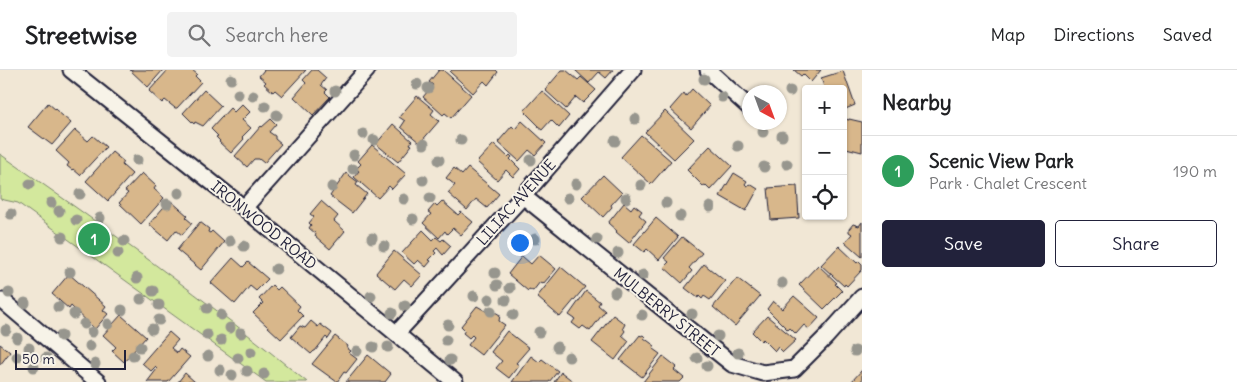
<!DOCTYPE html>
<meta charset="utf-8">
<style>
:root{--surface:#fff;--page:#f2f2f2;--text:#202124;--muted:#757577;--line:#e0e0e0;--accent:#22223b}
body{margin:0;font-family:Delius,sans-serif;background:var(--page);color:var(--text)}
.controls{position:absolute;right:15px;top:15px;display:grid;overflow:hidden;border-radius:5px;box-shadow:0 1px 4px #0004}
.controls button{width:45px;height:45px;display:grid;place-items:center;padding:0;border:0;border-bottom:1px solid var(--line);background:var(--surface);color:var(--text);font:25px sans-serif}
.compass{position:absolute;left:742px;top:15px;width:45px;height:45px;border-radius:50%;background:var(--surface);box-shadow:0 1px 4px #0004;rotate:139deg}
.scale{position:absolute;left:15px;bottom:12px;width:111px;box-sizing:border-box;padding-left:5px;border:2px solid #22223b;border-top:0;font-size:14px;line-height:18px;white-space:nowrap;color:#22223b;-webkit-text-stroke:4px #f7f3e8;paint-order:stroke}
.you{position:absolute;left:519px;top:172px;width:18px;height:18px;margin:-12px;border:4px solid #fff;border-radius:50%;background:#1a73e8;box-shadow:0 0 0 8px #1a73e833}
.badge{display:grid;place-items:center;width:32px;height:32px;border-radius:50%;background:var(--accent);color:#fff;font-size:16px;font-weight:700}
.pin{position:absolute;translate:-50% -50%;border:2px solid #fff;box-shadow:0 1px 5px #0006}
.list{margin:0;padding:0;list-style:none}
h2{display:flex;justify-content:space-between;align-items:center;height:65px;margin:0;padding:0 20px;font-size:21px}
h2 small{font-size:16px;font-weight:400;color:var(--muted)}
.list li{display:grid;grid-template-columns:32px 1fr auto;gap:15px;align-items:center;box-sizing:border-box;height:70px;padding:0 20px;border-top:1px solid var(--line)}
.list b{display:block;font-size:19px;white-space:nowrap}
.list p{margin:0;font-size:16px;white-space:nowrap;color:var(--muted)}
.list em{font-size:16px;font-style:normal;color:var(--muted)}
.actions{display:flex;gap:10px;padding:15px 20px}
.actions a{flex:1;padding:11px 0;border:1px solid var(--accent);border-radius:5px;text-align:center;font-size:18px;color:var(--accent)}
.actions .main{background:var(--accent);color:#fff}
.icon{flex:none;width:28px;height:28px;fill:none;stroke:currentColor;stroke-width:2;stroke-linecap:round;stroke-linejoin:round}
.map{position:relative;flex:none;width:862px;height:312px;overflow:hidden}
header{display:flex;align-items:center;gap:30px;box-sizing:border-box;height:70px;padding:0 25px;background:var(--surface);border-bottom:1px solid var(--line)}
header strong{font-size:24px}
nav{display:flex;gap:28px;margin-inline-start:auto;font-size:18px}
.search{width:350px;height:45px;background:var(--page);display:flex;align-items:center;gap:12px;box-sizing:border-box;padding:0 18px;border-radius:5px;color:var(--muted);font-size:19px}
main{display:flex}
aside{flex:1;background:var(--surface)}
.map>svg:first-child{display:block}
</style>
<header>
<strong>Streetwise</strong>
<div class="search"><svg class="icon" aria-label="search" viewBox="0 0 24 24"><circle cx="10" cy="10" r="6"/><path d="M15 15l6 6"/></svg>Search here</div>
<nav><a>Map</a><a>Directions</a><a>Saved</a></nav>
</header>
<main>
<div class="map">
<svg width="862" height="312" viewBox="0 0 862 312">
<rect width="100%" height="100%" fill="#f1e7d5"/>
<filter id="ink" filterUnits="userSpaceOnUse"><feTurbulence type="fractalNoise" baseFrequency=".02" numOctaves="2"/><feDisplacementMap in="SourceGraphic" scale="10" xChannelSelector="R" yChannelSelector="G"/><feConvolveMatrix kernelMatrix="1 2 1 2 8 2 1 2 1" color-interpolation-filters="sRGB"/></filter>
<g filter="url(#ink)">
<path fill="#d3e89d" stroke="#7a856c" d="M 0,84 C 104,157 209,231 307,312 L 266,312 L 18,133 L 0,129 Z"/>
<path fill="#d8b78b" stroke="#22223b" d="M 130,0 L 163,0 L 148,17 Z
M 168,0 L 192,0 L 197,4 L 195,6 L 201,12 L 177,38 L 175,38 L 165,30 L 162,33 L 149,21 Z
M 264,0 L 306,0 L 282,26 L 275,20 L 273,22 L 264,14 L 266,12 L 259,6 Z
M 312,0 L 317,0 L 326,8 L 321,15 L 327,20 L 325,22 L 330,27 L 313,45 L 294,27 L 306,13 L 303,10 Z
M 439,0 L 443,0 L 471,25 L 451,48 L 445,43 L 443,45 L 423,27 L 433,15 L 429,12 Z
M 452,0 L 496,0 L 498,2 L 488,15 L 484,11 L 473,23 L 450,2 Z
M 562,0 L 566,0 L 578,10 L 581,7 L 596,20 L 583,33 L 576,27 L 566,39 L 545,20 Z
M 575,0 L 613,0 L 606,8 L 599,2 L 589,13 Z
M 794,0 L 821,0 L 811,12 L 803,4 L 801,6 Z
M 843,1 L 855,35 L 843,40 L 843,19 L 819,18 L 824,17 L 821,8 Z
M 692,19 L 710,36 L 691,58 L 670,39 L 684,23 L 686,26 Z
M 204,20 L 221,36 L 203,56 L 195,52 L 194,54 L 183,43 Z
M 542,21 L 569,46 L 559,58 L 551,50 L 542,60 L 538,57 L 539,56 L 524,41 Z
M 417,26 L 434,40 L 431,44 L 439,51 L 420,73 L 401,57 L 405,51 L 399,47 Z
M 48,33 L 71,53 L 52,75 L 28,57 Z
M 242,34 L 250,42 L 242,50 L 251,58 L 242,67 L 244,69 L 231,83 L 219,72 L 220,71 L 216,67 L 218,66 L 211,59 L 230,38 L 234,42 Z
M 665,41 L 694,69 L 674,89 L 645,62 Z
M 271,49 L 276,54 L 269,62 L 275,66 L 275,69 L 281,74 L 264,93 L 259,89 L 254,89 L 247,97 L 235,86 L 261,56 L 262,57 Z
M 845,49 L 849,50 L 849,49 L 862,52 L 862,82 L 846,78 L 845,83 L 843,82 L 843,56 Z
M 522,51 L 546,73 L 535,85 L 529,80 L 519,91 L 498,72 L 512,56 L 515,59 Z
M 393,54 L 412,71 L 410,74 L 412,75 L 398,92 L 376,74 Z
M 75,60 L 88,71 L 93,66 L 106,77 L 80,105 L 73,99 L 72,100 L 67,96 L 69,93 L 56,81 Z
M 641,65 L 671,91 L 651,114 L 621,87 Z
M 494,74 L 508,87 L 510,85 L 512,87 L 510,89 L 520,99 L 513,107 L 506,100 L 497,110 L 477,92 Z
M 372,75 L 406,104 L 392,119 L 389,116 L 378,128 L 354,107 L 359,101 L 356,99 L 361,94 L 358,91 Z
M 710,76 L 732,96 L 710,120 L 705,115 L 703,116 L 687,100 Z
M 112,82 L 124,92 L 122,95 L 132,104 L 108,131 L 86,111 Z
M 454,98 L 462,105 L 468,98 L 499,124 L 487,138 L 476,129 L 467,140 L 448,123 L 455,115 L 446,108 Z
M 142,103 L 156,116 L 154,119 L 164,128 L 141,154 L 119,133 L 128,123 L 125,121 Z
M 346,103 L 358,112 L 356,115 L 367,124 L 352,143 L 330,126 Z
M 734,103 L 747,111 L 745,114 L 747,116 L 750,114 L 758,119 L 746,141 L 720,126 Z
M 603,105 L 622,123 L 611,135 L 612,137 L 603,147 L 582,127 Z
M 797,116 L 799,148 L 771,150 L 768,118 Z
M 170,130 L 188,146 L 186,148 L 192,153 L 182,165 L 176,160 L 168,170 L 149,154 Z
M 321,131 L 338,146 L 334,151 L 345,161 L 330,179 L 315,166 L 316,164 L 309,158 L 311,155 L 309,153 L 314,147 L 310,144 Z
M 442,131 L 458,145 L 461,142 L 473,152 L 461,165 L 453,158 L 447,164 L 445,161 L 439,168 L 423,153 L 431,144 L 428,142 L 435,134 L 437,136 Z
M 624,133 L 631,139 L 634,135 L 642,141 L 639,145 L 646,151 L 629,173 L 616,162 L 617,161 L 608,153 Z
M 656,148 L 678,167 L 659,190 L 647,179 L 644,182 L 634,174 Z
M 200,152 L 209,159 L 208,162 L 210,163 L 212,161 L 224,172 L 201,200 L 177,180 Z
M 862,152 L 862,187 L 845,172 L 852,164 L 849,162 L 849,159 L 853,154 L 859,156 Z
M 423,160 L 433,170 L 436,167 L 441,171 L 443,169 L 451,176 L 443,185 L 437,178 L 434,181 L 436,183 L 429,190 L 431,191 L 426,197 L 418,190 L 414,194 L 402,183 Z
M 682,167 L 702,183 L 689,198 L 692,201 L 682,213 L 664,197 L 669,192 L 664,188 Z
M 839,176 L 857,193 L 859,191 L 862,194 L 862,200 L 847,216 L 845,214 L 844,216 L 821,195 Z
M 394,181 L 422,205 L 412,216 L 404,209 L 395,219 L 376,203 Z
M 539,185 L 556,199 L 543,214 L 540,212 L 533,221 L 529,219 L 528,221 L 508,204 L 522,186 L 531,194 Z
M 233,188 L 243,197 L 248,192 L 268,209 L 256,221 L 250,216 L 235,234 L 211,213 Z
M 704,194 L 725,211 L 710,230 L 704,226 L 702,229 L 699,226 L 698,228 L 685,218 Z
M 818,195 L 837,213 L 835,214 L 842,221 L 824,239 L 799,215 Z
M 561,197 L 585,217 L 560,247 L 537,227 Z
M 69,204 L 106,236 L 103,240 L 108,244 L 95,259 L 71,236 L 69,239 L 52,224 Z
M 737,208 L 760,226 L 735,256 L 713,237 Z
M 272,215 L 277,220 L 280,217 L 300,236 L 297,240 L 303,246 L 281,269 L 253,243 L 263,233 L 259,229 Z
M 586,221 L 600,232 L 598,235 L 605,241 L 590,261 L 583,256 L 580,259 L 572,253 L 575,249 L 569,245 Z
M 794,226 L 819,248 L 809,259 L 804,255 L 796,264 L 790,258 L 788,260 L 767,239 L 773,231 L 782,239 Z
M 477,236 L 491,244 L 495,242 L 500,245 L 499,251 L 505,255 L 481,285 L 468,275 L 474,267 L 472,265 L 469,268 L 463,263 L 465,260 L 461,256 Z
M 121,245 L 146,267 L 124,292 L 112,281 L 116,277 L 103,265 Z
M 613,245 L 625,254 L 623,258 L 625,261 L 622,265 L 629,271 L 615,290 L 592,272 Z
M 767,246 L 796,270 L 783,282 L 778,277 L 775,281 L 763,269 L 761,271 L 752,262 Z
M 311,251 L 318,257 L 320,254 L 332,263 L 328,269 L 326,267 L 315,281 L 314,281 L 311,284 L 291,267 L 300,256 L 305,258 Z
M 507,261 L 529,278 L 516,293 L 519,295 L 509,308 L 496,298 L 502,291 L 491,282 Z
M 169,262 L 178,270 L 171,278 L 177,283 L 180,279 L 190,287 L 168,312 L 147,312 L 157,299 L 155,297 L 151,301 L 142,293 Z
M 640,265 L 641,266 L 643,265 L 645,267 L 644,268 L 655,276 L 653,279 L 660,284 L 642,307 L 620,290 Z
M 335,266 L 348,276 L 347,278 L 351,281 L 349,283 L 357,289 L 346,303 L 344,302 L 337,312 L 312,294 Z
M 0,274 L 10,282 L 0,295 Z
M 368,285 L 391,304 L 385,312 L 346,312 Z
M 531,286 L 539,292 L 542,289 L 558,301 L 549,312 L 512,312 Z
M 663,286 L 677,297 L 674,300 L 684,308 L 680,312 L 643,312 Z
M 862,300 L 862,312 L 853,312 L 852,311 Z
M 561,302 L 574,312 L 554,312 Z
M 185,303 L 195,312 L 178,312 Z"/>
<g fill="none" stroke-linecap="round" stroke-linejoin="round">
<g stroke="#22223b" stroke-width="19">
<path id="minor" d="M 71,0 L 244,138 L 455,312
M 708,0 L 750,38
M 523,126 L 732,294 L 763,303 L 794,299 L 826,267 L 862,227
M 244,138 L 367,0
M 0,231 L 3,231 L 98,312
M 397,263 L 523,126 L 633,0"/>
</g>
<use href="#minor" stroke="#f7f3e8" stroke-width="15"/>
</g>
<g fill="#97968e">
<circle cx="231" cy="9" r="5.5"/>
<circle cx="704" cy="9" r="5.5"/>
<circle cx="417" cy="14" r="5.5"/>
<circle cx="428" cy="18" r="5.5"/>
<circle cx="335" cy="21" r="5.5"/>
<circle cx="790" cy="21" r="5.5"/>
<circle cx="238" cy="24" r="5.5"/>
<circle cx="253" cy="26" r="5.5"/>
<circle cx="722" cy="27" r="5.5"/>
<circle cx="265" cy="36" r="5.5"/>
<circle cx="277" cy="45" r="5.5"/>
<circle cx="635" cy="49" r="5.5"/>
<circle cx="763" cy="62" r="5.5"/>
<circle cx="363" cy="64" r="5.5"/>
<circle cx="782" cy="66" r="5.5"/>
<circle cx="374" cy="70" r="5.5"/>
<circle cx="461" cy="70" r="5.5"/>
<circle cx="615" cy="71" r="5.5"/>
<circle cx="424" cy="74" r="5.5"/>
<circle cx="738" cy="76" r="5.5"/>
<circle cx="354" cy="85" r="5.5"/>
<circle cx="137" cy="90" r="5.5"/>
<circle cx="439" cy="90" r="5.5"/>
<circle cx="531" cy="90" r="5.5"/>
<circle cx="787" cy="94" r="5.5"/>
<circle cx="764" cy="97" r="5.5"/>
<circle cx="353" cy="99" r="5.5"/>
<circle cx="423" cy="110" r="5.5"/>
<circle cx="30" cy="114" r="5.5"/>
<circle cx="576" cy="114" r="5.5"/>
<circle cx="641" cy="115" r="5.5"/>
<circle cx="332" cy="117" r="5.5"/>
<circle cx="179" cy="123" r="5.5"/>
<circle cx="80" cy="124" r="5.5"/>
<circle cx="430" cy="128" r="5.5"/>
<circle cx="568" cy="128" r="5.5"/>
<circle cx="626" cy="128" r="5.5"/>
<circle cx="404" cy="129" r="5.5"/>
<circle cx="51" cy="133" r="5.5"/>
<circle cx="666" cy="133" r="5.5"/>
<circle cx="167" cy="134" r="5.5"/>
<circle cx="710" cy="137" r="5.5"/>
<circle cx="59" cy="141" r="5.5"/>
<circle cx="11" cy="144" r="5.5"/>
<circle cx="680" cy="146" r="5.5"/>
<circle cx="100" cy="148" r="5.5"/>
<circle cx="413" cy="149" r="5.5"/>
<circle cx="76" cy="150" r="5.5"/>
<circle cx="96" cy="165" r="5.5"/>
<circle cx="62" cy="167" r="5.5"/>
<circle cx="372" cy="168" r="5.5"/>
<circle cx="535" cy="169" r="5.5"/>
<circle cx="597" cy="169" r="5.5"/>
<circle cx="124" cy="171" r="5.5"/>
<circle cx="230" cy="171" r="5.5"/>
<circle cx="244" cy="176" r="5.5"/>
<circle cx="384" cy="176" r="5.5"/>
<circle cx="118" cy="183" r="5.5"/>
<circle cx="618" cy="183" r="5.5"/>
<circle cx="276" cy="199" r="5.5"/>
<circle cx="70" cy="202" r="5.5"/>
<circle cx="495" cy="203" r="5.5"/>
<circle cx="643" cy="205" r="5.5"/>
<circle cx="137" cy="208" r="5.5"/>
<circle cx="782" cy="213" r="5.5"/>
<circle cx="497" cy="215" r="5.5"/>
<circle cx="510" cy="218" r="5.5"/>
<circle cx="153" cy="221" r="5.5"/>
<circle cx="615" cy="222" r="5.5"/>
<circle cx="9" cy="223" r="5.5"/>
<circle cx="371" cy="226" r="5.5"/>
<circle cx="474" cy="226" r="5.5"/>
<circle cx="141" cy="229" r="5.5"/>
<circle cx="489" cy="229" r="5.5"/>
<circle cx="506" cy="230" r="5.5"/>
<circle cx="25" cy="233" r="5.5"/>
<circle cx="159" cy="235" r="5.5"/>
<circle cx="405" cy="236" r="5.5"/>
<circle cx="58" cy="237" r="5.5"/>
<circle cx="207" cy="238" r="5.5"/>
<circle cx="122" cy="240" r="5.5"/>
<circle cx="491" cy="241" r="5.5"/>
<circle cx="392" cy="243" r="5.5"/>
<circle cx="74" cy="244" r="5.5"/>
<circle cx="692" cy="244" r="5.5"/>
<circle cx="221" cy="245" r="5.5"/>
<circle cx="513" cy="245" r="5.5"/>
<circle cx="642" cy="245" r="5.5"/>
<circle cx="159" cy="250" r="5.5"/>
<circle cx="84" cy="254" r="5.5"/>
<circle cx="108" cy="254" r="5.5"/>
<circle cx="448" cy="255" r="5.5"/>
<circle cx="230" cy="258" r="5.5"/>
<circle cx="152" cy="259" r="5.5"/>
<circle cx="6" cy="260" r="5.5"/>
<circle cx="92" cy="262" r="5.5"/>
<circle cx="539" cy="262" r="5.5"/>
<circle cx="241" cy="263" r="5.5"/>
<circle cx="207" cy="265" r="5.5"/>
<circle cx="61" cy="266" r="5.5"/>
<circle cx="718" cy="266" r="5.5"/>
<circle cx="17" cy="268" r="5.5"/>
<circle cx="221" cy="270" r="5.5"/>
<circle cx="446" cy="270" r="5.5"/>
<circle cx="90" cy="276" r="5.5"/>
<circle cx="140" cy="277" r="5.5"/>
<circle cx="373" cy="277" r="5.5"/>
<circle cx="388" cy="277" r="5.5"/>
<circle cx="557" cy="277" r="5.5"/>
<circle cx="29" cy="278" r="5.5"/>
<circle cx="357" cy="281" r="5.5"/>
<circle cx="855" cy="281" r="5.5"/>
<circle cx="251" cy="282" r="5.5"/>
<circle cx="738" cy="283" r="5.5"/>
<circle cx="133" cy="286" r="5.5"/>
<circle cx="208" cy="286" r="5.5"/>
<circle cx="17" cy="287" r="5.5"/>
<circle cx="569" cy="287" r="5.5"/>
<circle cx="46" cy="288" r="5.5"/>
<circle cx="238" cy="288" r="5.5"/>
<circle cx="697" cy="288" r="5.5"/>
<circle cx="450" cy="290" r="5.5"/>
<circle cx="95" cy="294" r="5.5"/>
<circle cx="707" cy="296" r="5.5"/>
<circle cx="34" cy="297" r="5.5"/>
<circle cx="220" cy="300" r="5.5"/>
<circle cx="247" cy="301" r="5.5"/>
<circle cx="264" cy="304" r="5.5"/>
<circle cx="232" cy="305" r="5.5"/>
</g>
</g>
<g text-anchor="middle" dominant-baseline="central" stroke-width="4" stroke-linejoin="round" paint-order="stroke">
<g font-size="15" fill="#22223b" stroke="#f7f3e8">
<text transform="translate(516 132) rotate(-48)">LILIAC AVENUE</text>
<text transform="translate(264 155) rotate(39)">IRONWOOD ROAD</text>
<text transform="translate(667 242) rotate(39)">MULBERRY STREET</text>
</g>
</g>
</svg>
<div class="controls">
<button>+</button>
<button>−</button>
<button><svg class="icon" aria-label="locate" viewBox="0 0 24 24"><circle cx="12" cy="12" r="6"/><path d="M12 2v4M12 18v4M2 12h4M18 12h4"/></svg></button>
</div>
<svg class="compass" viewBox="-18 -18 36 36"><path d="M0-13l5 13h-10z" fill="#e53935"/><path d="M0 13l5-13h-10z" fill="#757577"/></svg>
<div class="scale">50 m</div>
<div class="you"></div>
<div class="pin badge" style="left:94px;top:169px;background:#2e9e5b">1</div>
</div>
<aside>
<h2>Nearby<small></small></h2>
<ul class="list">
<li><span class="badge" style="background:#2e9e5b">1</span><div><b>Scenic View Park</b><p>Park · Chalet Crescent</p></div><em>190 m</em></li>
</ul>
<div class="actions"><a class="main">Save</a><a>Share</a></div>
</aside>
</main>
